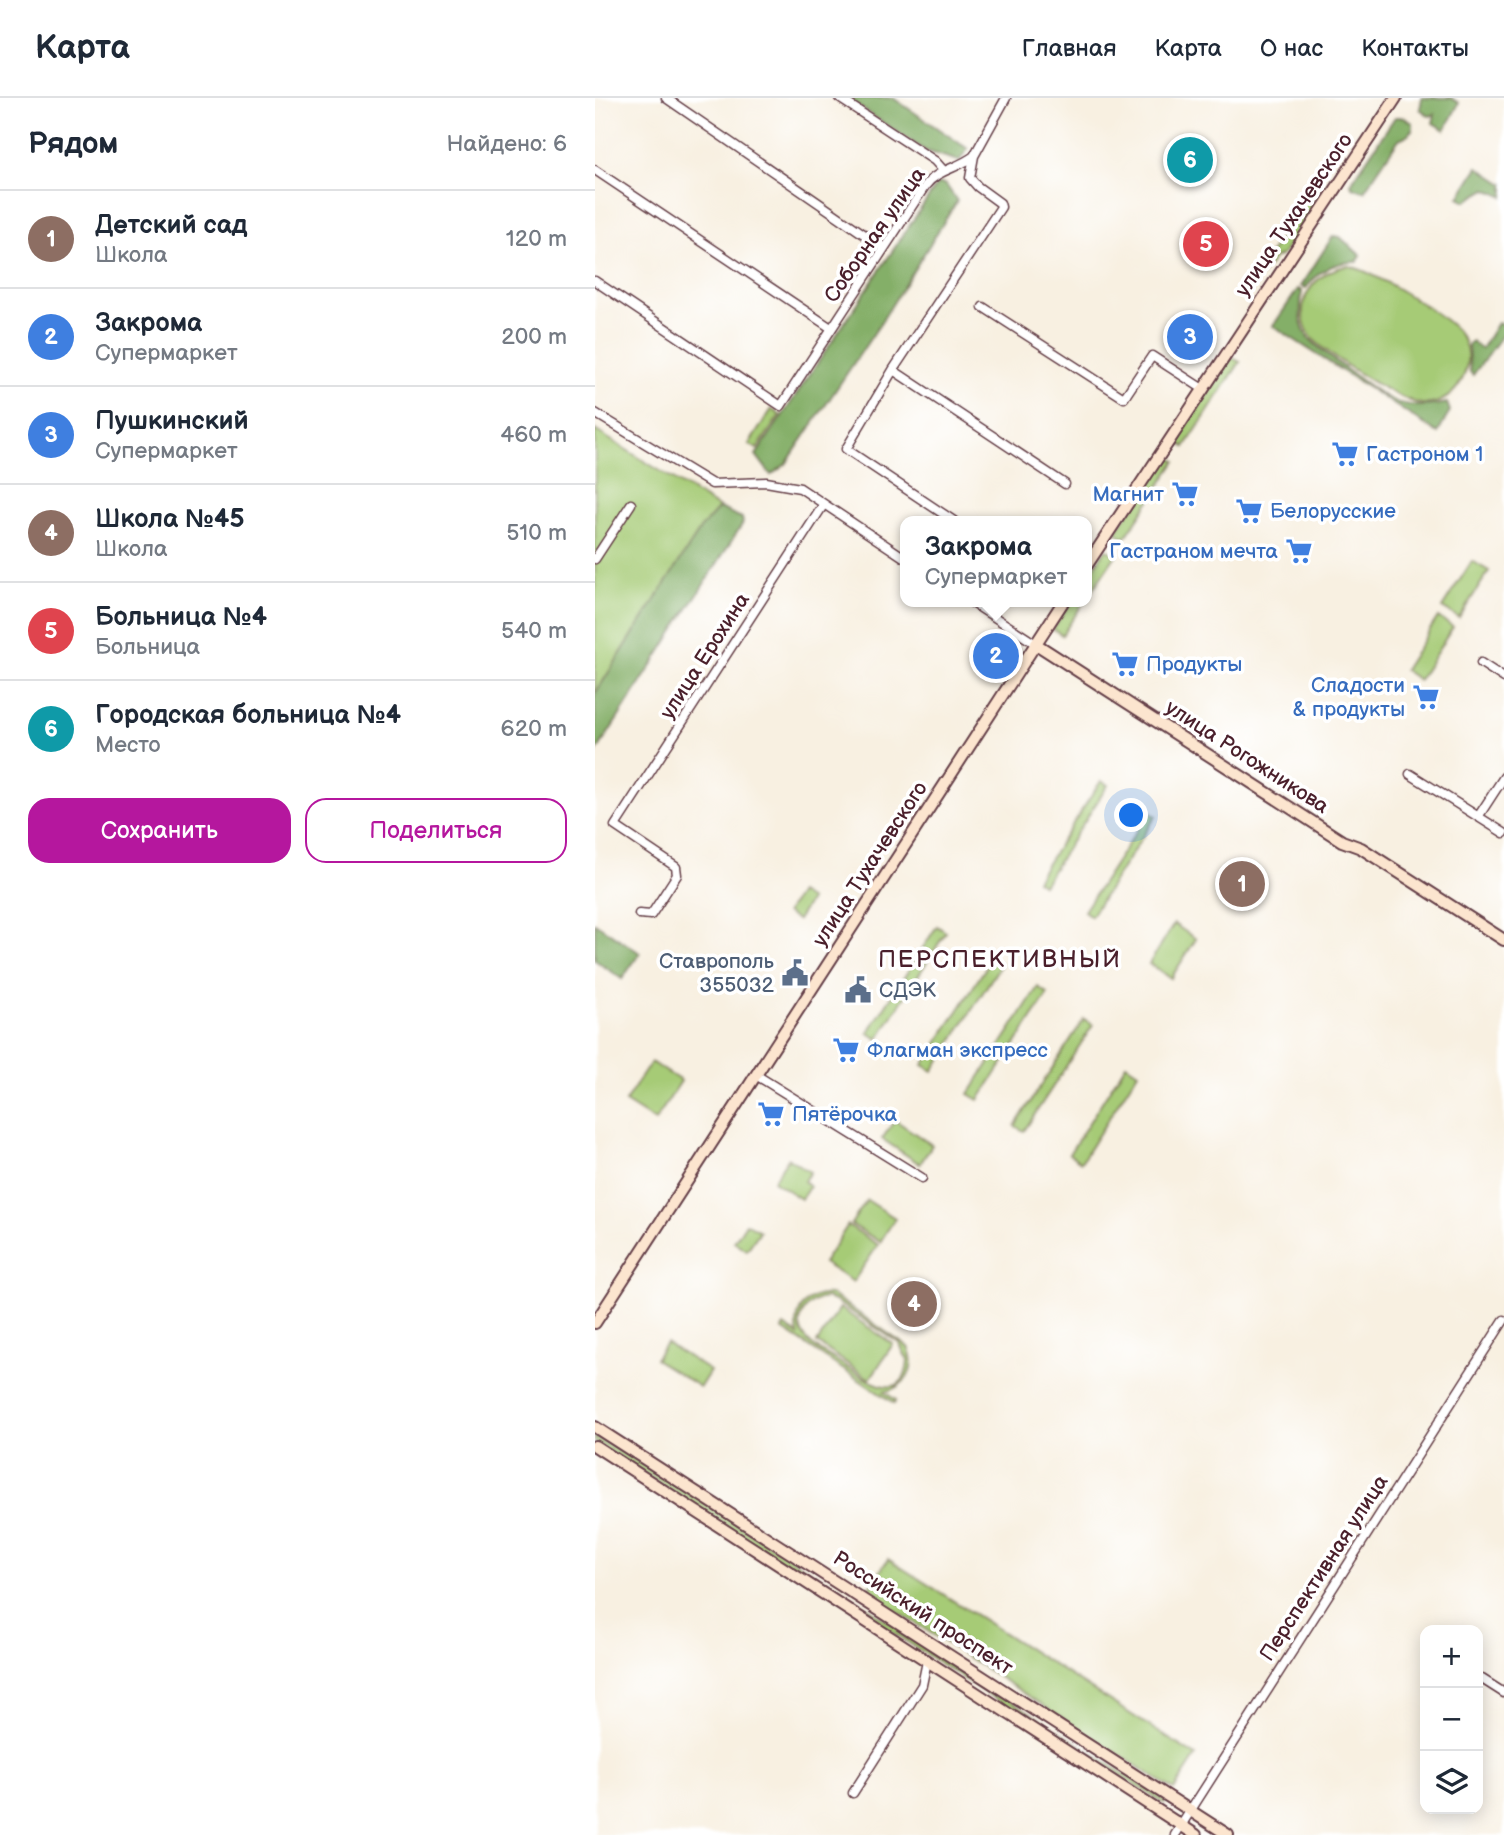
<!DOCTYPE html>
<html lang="ru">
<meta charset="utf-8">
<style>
:root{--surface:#fff;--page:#f2f2f3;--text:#1f2937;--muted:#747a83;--line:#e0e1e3;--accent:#b5179e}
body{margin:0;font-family:"Balsamiq Sans",sans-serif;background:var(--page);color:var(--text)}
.controls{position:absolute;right:21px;bottom:21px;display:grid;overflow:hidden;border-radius:14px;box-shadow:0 4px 18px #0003}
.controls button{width:63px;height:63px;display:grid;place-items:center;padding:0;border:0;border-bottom:2px solid var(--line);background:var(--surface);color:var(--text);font:35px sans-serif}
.you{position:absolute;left:537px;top:718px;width:24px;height:24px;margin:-18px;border:5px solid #fff;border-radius:50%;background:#1a73e8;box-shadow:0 0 0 10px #1a73e833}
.badge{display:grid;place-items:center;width:46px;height:46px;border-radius:50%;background:var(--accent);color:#fff;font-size:23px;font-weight:700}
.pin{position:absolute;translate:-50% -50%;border:4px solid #fff;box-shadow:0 2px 7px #0006}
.popup{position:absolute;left:305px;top:418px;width:192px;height:91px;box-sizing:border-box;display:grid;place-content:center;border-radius:14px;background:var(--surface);filter:drop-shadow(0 2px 5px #0005);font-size:23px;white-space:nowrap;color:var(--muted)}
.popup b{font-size:26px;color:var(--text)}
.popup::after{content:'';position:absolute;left:50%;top:100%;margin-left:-14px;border:14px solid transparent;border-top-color:var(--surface)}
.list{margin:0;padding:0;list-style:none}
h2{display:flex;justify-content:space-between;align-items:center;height:91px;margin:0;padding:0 28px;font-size:30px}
h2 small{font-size:23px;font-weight:400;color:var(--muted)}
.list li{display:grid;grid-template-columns:46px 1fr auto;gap:21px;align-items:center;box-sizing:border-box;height:98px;padding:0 28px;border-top:2px solid var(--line)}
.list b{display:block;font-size:26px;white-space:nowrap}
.list p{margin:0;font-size:23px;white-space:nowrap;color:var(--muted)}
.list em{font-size:23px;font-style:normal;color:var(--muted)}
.actions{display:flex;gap:14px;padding:21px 28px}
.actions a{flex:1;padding:16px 0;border:2px solid var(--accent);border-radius:21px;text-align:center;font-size:24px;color:var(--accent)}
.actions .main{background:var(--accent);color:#fff}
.icon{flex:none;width:38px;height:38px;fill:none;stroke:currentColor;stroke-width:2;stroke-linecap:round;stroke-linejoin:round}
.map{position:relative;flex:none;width:909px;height:1737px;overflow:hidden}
header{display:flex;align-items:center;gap:42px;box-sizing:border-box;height:98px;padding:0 35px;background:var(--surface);border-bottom:2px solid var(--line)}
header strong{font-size:33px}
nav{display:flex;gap:38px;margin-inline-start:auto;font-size:24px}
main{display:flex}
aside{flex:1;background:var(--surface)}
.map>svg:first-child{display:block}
</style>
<header>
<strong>Карта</strong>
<nav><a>Главная</a><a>Карта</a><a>О нас</a><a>Контакты</a></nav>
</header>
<main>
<aside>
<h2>Рядом<small>Найдено: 6</small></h2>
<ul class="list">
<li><span class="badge" style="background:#8d6e63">1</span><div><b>Детский сад</b><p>Школа</p></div><em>120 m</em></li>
<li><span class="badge" style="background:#3f7fe0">2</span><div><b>Закрома</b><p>Супермаркет</p></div><em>200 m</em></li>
<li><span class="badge" style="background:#3f7fe0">3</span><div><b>Пушкинский</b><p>Супермаркет</p></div><em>460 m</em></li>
<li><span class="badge" style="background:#8d6e63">4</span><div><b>Школа №45</b><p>Школа</p></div><em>510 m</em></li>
<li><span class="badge" style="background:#e0444e">5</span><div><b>Больница №4</b><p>Больница</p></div><em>540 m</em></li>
<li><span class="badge" style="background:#0f9aa8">6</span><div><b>Городская больница №4</b><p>Место</p></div><em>620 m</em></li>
</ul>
<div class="actions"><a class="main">Сохранить</a><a>Поделиться</a></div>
</aside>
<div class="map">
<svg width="909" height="1737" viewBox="0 0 909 1737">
<rect width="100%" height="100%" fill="#fff"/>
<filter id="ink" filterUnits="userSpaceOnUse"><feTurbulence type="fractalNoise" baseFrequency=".0143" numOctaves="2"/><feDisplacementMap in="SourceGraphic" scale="14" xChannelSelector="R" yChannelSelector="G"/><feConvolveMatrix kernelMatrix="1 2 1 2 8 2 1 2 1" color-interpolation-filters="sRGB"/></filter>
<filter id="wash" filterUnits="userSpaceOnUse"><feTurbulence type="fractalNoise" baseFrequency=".00686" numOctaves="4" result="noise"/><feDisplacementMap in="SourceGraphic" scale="28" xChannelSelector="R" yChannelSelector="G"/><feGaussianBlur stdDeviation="1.57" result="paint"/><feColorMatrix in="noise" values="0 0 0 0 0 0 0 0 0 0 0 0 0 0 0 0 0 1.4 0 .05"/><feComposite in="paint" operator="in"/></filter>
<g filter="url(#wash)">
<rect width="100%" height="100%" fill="#f8f0e1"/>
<path fill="#a6cb76" stroke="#787550" stroke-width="2" fill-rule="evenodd" d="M 711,99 L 721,105 L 720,108 L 687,157 L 680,160 L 655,191 L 654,188 Z
M 753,168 C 773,170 849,217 862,233 C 887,260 863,309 828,306 C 807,305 727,255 715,237 C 695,206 720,172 753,168 Z
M 636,259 L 645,264 L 590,349 L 581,343 Z
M 177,311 L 185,317 L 162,351 L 154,346 Z
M 0,332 L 124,410 L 106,430 L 0,596 Z
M 572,357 L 581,363 L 530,440 L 521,434 Z
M 511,451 L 521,457 L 492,500 L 492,480 Z
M 877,463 L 894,473 L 864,520 L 847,510 Z
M 476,504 L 489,504 L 467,537 L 458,531 Z
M 843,519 L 858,529 L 824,582 L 809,572 Z
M 506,683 L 513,687 L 448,787 L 441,782 Z
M 554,714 L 561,718 L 496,818 L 489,813 Z
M 204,795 L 215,802 L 202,822 L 191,815 Z
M 579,826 L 601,841 L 576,880 L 554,866 Z
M 342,828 L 351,834 L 283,941 L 273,935 Z
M 397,860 L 406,866 L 338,973 L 328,967 Z
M 443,889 L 453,896 L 384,1002 L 374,996 Z
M 489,921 L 498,927 L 429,1033 L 420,1028 Z
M 56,964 L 86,983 L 60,1023 L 30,1004 Z
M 531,966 L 543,974 L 486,1064 L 474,1056 Z
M 300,1022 L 337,1047 L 325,1066 L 287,1041 Z
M 193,1060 L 215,1074 L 209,1083 L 215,1088 L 206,1101 L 178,1083 Z
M 272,1102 L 300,1120 L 285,1144 L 256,1126 Z
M 151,1125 L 165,1133 L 152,1152 L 139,1144 Z
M 253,1127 L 283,1147 L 258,1184 L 228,1165 Z
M 237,1197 L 313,1249 C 323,1271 311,1289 289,1294 L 301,1302 L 299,1305 L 187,1231 L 189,1228 L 203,1237 C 198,1214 211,1194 237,1197 ZM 231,1200 L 240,1203 L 304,1245 L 313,1263 C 309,1312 264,1277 244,1264 C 233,1257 216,1249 209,1238 C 198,1221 212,1202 231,1200 Z
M 245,1210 L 298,1246 L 275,1281 L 222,1245 Z
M 71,1245 L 115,1273 L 105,1289 L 60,1261 Z
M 0,1339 L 61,1374 L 223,1478 L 219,1484 L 0,1344 Z
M 293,1461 L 601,1658 L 579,1692 L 272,1494 Z
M 228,1481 L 572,1703 L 569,1706 L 491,1655 L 461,1640 L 224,1487 Z"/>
<path fill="#84af67" stroke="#676749" stroke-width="2" d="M 251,0 L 298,0 L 373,51 L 364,63 L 331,53 Z
M 827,0 L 856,0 L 864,5 L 850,32 L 838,25 L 840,16 L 835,18 L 825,11 Z
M 800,19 L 808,19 L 818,25 C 819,34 812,38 804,41 L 769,93 L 757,89 L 756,85 Z
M 883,69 L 909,86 L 909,99 L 892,91 L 871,103 L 864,99 Z
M 343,85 L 351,87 L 362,103 L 283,229 L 191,366 L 176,377 L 161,357 Z
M 738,138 L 745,139 L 766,158 L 762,164 C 740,163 724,172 711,190 L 706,188 Z
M 703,191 L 707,193 C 706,207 703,223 711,236 C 719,249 790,302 804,305 C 819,309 835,309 852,305 L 855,313 L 843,335 L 678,228 Z
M 902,225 L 909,227 L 909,235 L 878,277 L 875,274 L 873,247 L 877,243 L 886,251 Z
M 124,410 L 147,420 L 148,425 L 0,656 L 0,596 L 106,430 Z
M 0,825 L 45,855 L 27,881 L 0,862 Z"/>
</g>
<g filter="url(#ink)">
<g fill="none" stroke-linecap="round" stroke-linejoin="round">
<g stroke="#643e46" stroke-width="11">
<path id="street" d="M 71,0 L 289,150
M 244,0 L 340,63 L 348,72
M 0,72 L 236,230
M 0,183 L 186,308 L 330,88 C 343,71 362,71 379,58 L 411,0
M 388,209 L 529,300 L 557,258 L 608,291
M 298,272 L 470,386
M 0,315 L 117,386 L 171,384 L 205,390 L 310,460
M 359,423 L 251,351 L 298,272 L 406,109 L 405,105 L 383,89 L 375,80 L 379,58
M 0,461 L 36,406
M 376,504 L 441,546
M 886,565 L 909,580
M 815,676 L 909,735
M 883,719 L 909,679
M 44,816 L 56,817 L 82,777 L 81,769 L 20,728 L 229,406
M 161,977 L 327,1080
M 887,1581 L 909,1595
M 258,1695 L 327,1587 L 332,1563
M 580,1737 L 909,1222"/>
</g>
<g stroke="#643e46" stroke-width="14">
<path id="secondary" d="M 492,467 L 801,0
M 441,546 L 747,743 L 766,750 L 909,842
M 0,1225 L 468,504
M 0,1329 L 633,1737
M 0,1348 L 601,1737"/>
</g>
<use href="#street" stroke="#fff" stroke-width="8"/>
<use href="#secondary" stroke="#fce5cf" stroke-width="10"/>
</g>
</g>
<defs>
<g id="supermarket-bare" transform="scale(2.1)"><path d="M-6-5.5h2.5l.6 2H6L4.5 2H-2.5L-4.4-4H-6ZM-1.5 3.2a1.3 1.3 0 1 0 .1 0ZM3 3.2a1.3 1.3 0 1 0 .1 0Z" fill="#3f7fe0" stroke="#fff" stroke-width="2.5" paint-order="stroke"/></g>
<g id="civic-bare" transform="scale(2.1)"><path d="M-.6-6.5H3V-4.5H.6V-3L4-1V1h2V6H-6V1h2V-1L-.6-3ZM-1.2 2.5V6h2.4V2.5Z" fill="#5c6f8a" stroke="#fff" stroke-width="2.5" paint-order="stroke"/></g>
</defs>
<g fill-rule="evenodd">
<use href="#supermarket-bare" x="750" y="356"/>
<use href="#supermarket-bare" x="590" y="396"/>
<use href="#supermarket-bare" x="654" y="413"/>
<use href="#supermarket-bare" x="704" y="453"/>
<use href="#supermarket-bare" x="530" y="566"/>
<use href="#supermarket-bare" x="831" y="599"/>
<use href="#civic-bare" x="200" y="875"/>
<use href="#civic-bare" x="263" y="892"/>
<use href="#supermarket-bare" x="251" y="952"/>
<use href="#supermarket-bare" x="176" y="1016"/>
</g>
<g text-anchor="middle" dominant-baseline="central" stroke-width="7" stroke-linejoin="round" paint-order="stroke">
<g font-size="21" fill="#4a1f2b" stroke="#fff">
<text transform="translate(699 117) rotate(-56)">улица Тухачевского</text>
<text transform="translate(280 137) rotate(-55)">Соборная улица</text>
<text transform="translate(110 558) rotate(-57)">улица Ерохина</text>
<text transform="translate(652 659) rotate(33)">улица Рогожникова</text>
<text transform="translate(275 766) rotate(-57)">улица Тухачевского</text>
<text transform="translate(729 1470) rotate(-57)">Перспективная улица</text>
<text transform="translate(328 1515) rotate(33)">Российский проспект</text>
</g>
<g font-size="21" fill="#366cbe" stroke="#fff" text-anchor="start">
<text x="771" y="356">Гастроном 1</text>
<text x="569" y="396" text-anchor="end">Магнит</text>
<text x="675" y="413">Белорусские</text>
<text x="683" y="453" text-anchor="end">Гастраном мечта</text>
<text x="551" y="566">Продукты</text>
<text x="810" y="587" text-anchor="end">Сладости<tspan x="810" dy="24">&amp; продукты</tspan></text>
<text x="272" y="952">Флагман экспресс</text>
<text x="197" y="1016">Пятёрочка</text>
</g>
<g font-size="21" fill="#4e5e75" stroke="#fff" text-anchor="end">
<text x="179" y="863">Ставрополь<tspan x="179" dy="24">355032</tspan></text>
<text x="284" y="892" text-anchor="start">СДЭК</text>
</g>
<g font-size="24" letter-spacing="2" fill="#4a1f2b" stroke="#fff">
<text x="405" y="861">ПЕРСПЕКТИВНЫЙ</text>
</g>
</g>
</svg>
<div class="controls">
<button>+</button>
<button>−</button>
<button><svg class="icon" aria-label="layers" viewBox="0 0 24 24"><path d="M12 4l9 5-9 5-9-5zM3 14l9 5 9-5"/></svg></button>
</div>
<div class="you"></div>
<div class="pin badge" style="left:647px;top:786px;background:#8d6e63">1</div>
<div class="pin badge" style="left:401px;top:558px;background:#3f7fe0">2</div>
<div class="popup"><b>Закрома</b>Супермаркет</div>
<div class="pin badge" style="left:595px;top:239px;background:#3f7fe0">3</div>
<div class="pin badge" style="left:319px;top:1206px;background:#8d6e63">4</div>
<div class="pin badge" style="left:611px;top:146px;background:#e0444e">5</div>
<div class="pin badge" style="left:595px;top:62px;background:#0f9aa8">6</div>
</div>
</main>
